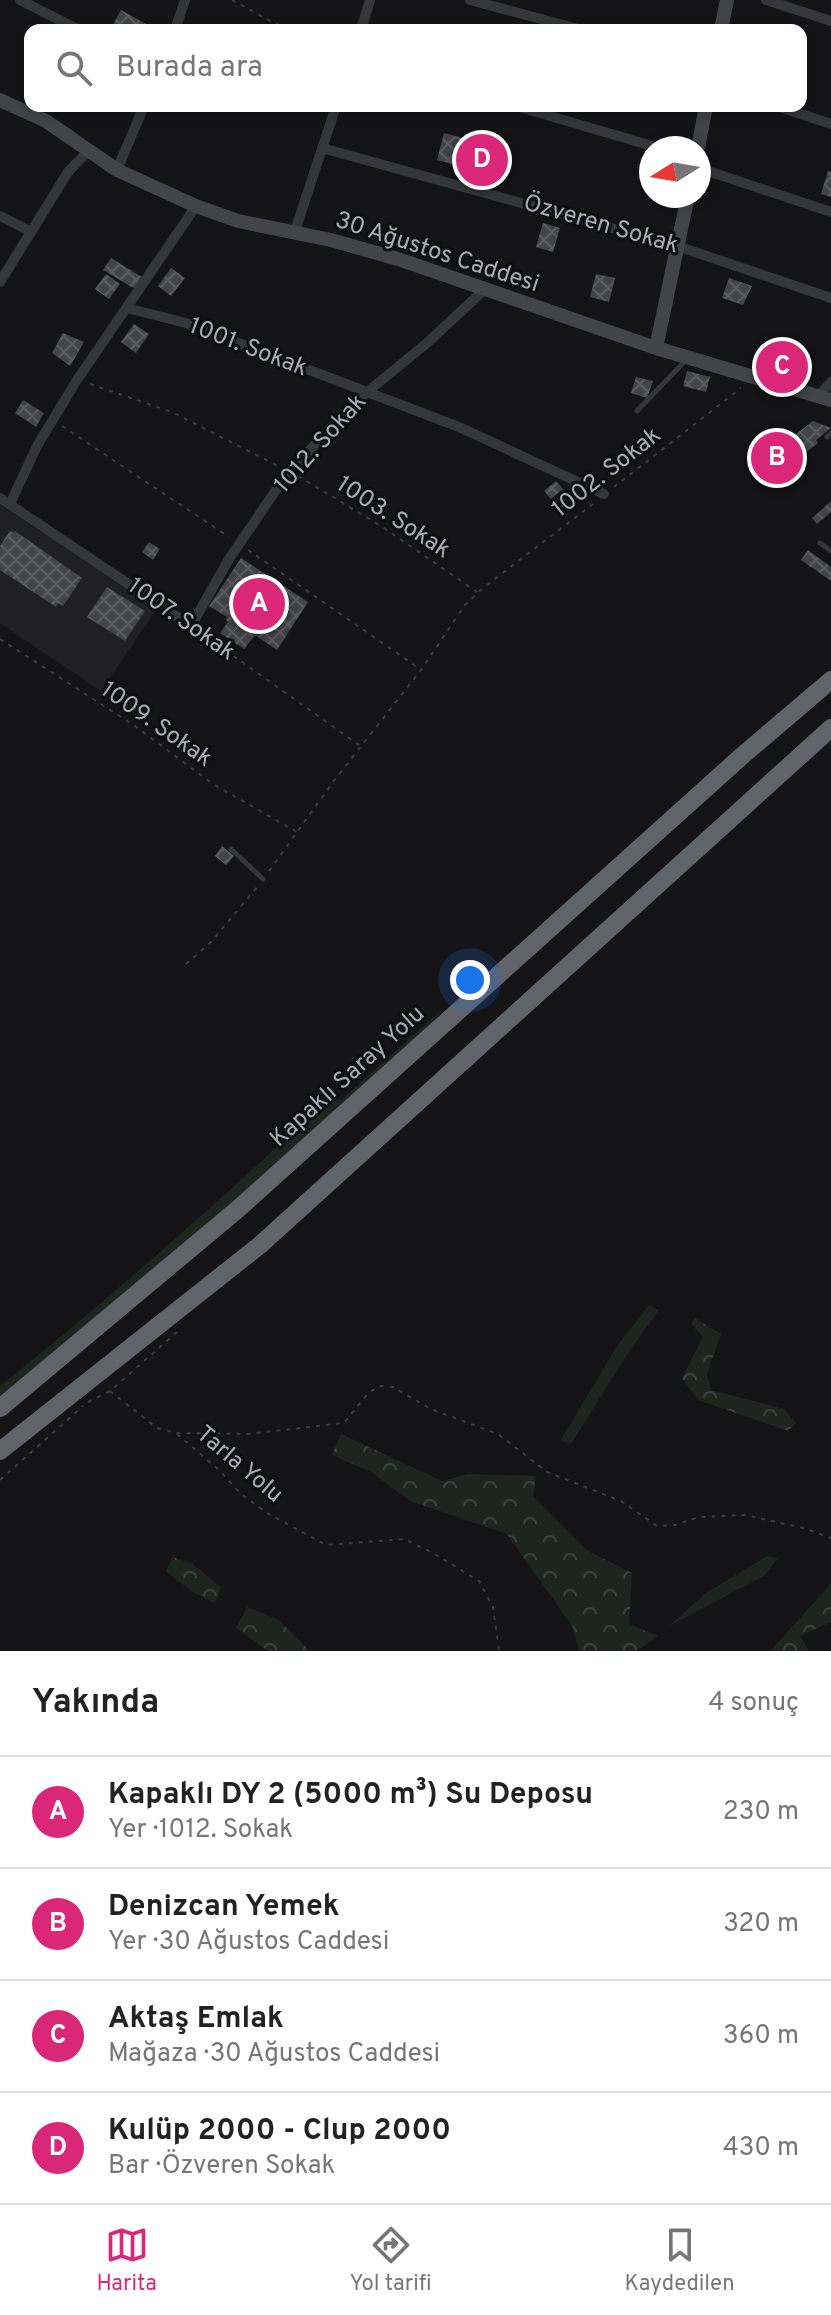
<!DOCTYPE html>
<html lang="tr">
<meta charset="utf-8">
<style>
:root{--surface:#fff;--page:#f6f6f6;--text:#222;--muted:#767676;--line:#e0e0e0;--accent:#db2777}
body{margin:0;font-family:Overpass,sans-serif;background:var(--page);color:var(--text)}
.compass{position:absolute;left:639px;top:136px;width:72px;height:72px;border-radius:50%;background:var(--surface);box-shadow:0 4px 12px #0003;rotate:259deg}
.you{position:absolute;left:470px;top:980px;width:28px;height:28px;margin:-20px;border:6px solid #fff;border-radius:50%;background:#1a73e8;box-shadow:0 0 0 12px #1a73e833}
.badge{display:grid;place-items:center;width:52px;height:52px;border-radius:50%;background:var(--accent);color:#fff;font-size:26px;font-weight:700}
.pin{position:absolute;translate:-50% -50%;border:4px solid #fff;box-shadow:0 2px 8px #0006}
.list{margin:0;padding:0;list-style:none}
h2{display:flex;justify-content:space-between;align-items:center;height:104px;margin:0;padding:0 32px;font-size:34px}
h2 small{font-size:26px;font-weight:400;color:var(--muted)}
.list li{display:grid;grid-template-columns:52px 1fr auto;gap:24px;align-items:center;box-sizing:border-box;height:112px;padding:0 32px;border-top:2px solid var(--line)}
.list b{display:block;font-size:30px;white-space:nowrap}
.list p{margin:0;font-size:26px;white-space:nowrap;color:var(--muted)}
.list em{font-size:26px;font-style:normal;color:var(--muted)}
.icon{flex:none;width:44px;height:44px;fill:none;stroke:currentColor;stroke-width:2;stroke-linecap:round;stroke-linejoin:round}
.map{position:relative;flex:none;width:831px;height:1651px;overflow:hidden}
.search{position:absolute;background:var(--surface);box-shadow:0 4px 12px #0003;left:24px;right:24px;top:24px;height:88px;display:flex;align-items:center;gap:20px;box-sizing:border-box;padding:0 28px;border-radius:16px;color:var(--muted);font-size:30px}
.sheet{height:552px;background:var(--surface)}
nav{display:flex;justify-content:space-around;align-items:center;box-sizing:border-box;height:112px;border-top:2px solid var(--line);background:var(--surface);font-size:22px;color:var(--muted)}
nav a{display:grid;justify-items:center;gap:4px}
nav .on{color:var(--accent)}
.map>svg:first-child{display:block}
</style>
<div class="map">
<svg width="831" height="1651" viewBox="0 0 831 1651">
<defs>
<pattern id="forest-crowns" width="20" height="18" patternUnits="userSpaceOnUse" patternTransform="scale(2)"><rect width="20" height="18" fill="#1e251f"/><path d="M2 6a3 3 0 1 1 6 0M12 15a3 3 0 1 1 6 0" fill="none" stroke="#3c423d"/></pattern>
<pattern id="building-cross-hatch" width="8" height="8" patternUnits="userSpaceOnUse" patternTransform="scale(2)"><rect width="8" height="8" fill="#434448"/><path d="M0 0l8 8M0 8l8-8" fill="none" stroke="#5b5c60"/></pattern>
</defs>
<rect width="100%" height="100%" fill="#141315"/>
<path fill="#202022" d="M 0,505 L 156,609 L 101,691 L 0,623 Z"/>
<path fill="#1e251f" d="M 448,1004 L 392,1067 L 0,1399 L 0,1386 C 113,1296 220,1200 326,1102 L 342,1099 Z
M 649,1305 L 659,1310 L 627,1355 L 571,1444 L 560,1441 L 617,1346 Z
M 767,1556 L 778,1558 L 764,1576 L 669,1626 L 706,1593 Z"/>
<path fill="url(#forest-crowns)" d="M 695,1318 L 721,1334 L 707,1374 L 711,1390 L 784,1409 L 796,1423 L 788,1431 L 698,1400 L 682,1378 L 703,1337 L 691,1324 Z
M 341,1434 L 442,1481 L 468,1474 L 536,1476 L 533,1496 L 588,1551 L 632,1573 L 629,1624 L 658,1636 L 637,1651 L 579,1651 L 572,1626 L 507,1534 L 410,1501 L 371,1472 L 332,1455 Z
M 172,1557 L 191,1563 L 221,1587 L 215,1603 L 196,1594 L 166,1572 Z
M 831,1584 L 831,1622 L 800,1636 L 809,1651 L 770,1651 Z
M 247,1607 L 279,1620 L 310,1651 L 268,1651 L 236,1628 Z"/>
<path fill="url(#building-cross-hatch)" d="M 121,10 L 137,19 L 157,30 L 110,30 Z
M 444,133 L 497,147 L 490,174 L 437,160 Z
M 828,171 L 831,172 L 831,197 L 821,194 Z
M 543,223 L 560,228 L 553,252 L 536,247 Z
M 111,258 L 142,277 L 135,289 L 103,270 Z
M 171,268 L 185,278 L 171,296 L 158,286 Z
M 106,274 L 120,284 L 109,299 L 95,289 Z
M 596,274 L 615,278 L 609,302 L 590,297 Z
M 729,278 L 752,286 L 743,305 L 722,298 Z
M 134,324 L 149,334 L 136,353 L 121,342 Z
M 63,333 L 84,342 L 70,366 L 52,353 Z
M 687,371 L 710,377 L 706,392 L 683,386 Z
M 636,377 L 653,381 L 647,398 L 631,393 Z
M 23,400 L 44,413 L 36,427 L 15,413 Z
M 813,421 L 831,428 L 816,440 L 818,443 L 777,475 L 781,480 L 775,485 L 747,466 L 769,447 L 774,451 Z
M 556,481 L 563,489 L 551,499 L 544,491 Z
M 831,501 L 831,512 L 817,524 L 812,518 Z
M 10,531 L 14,533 L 15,531 L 82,578 L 63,606 L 58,603 L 56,607 L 0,570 L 0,546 Z
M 149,542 L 160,549 L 153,560 L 142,552 Z
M 808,550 L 831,567 L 831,581 L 801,560 Z
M 241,558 L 308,602 L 277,650 L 255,635 L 244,649 L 220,633 L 228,622 L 226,620 L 227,617 L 209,606 Z
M 107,587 L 145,611 L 125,641 L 87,617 Z
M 222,846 L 234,856 L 226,865 L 215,856 Z"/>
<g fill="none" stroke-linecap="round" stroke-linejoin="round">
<path stroke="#3b3c41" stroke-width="2" stroke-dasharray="4 6" stroke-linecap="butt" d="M 232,0 L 287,30
M 90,384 L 172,412 L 278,466
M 62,426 L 229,537
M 298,476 L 384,528 L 477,592
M 614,487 L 741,388
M 248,550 L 420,669
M 201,633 L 359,745
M 0,639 L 135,726 L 213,784 L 297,832
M 269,871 L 333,782 L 421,670 L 465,605 L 483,588 L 593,504
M 186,964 L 211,942 L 258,886
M 110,1391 L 157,1428 L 176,1433 L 248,1434 L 344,1423 L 369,1392 L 381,1386 L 393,1387 L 431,1409 L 498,1434 L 547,1472 L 621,1501 L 657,1526 L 675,1525 L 699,1517 L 745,1515 L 804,1528 L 831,1538
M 88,1402 L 110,1391 L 177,1332
M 177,1434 L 219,1470 L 241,1494 L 267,1513 L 326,1545 L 404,1539 L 433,1553 L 479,1581 L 493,1607 L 499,1651
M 0,1480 L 83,1406"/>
<path stroke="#35363a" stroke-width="5" d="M 637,411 L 685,361
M 827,437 L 831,433
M 820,543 L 831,551
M 231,849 L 263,879"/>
<path stroke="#35363a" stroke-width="10" d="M 20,0 L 79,30
M 470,0 L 582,30
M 766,0 L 831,21
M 175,30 L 185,0
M 361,30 L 370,0
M 516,106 L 659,148
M 776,106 L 831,124
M 322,148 L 677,246 L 831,298
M 699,168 L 831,212
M 117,170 L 144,106
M 0,216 L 30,231
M 294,234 L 336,106
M 0,282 L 68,172 L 88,151
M 127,308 L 186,323 L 459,427 L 604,494
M 818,397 L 831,382
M 0,498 L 191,626 L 229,559 L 289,471 L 366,393 L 427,343 L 484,290
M 10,504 L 37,446 L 77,380 L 196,206"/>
<path stroke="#43444a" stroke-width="14" d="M 721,30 L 727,0
M 0,100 L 46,121 L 117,170 L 196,206 L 238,221 L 331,240 L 398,259 L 656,348 L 831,400
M 698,148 L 706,106
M 656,348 L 688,196"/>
<path stroke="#61636a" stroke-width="18" d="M 0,1408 L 238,1209 L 743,755 L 831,680
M 0,1451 L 260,1245 L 831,728"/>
</g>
<g text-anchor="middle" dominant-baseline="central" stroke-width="6" stroke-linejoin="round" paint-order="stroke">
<g font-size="24" fill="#a6aab4" stroke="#0f0f10">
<text transform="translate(601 225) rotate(16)">Özveren Sokak</text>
<text transform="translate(437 253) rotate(18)">30 Ağustos Caddesi</text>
<text transform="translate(248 348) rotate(21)">1001. Sokak</text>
<text transform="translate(321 444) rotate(-48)">1012. Sokak</text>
<text transform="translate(607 473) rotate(-38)">1002. Sokak</text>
<text transform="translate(393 518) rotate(33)">1003. Sokak</text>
<text transform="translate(181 620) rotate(35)">1007. Sokak</text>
<text transform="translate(156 725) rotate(35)">1009. Sokak</text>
<text transform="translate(348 1077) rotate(-42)">Kapaklı Saray Yolu</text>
<text transform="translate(239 1465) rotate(40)">Tarla Yolu</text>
</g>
</g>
</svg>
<svg class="compass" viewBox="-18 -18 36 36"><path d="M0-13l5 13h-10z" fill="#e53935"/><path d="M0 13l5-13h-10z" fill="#767676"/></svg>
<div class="you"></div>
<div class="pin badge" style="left:259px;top:604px">A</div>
<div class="pin badge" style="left:777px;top:458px">B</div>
<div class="pin badge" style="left:782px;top:367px">C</div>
<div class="pin badge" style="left:482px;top:160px">D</div>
<div class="search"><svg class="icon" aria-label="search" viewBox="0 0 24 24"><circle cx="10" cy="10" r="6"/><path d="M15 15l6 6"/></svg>Burada ara</div>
</div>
<section class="sheet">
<h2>Yakında<small>4 sonuç</small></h2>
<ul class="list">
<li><span class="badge">A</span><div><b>Kapaklı DY 2 (5000 m³) Su Deposu</b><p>Yer · 1012. Sokak</p></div><em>230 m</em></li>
<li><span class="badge">B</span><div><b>Denizcan Yemek</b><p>Yer · 30 Ağustos Caddesi</p></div><em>320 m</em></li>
<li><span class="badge">C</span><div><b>Aktaş Emlak</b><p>Mağaza · 30 Ağustos Caddesi</p></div><em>360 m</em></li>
<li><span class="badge">D</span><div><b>Kulüp 2000 - Clup 2000</b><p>Bar · Özveren Sokak</p></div><em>430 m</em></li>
</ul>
</section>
<nav>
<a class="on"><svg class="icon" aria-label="map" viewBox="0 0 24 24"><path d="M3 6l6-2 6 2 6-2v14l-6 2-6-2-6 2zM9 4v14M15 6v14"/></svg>Harita</a>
<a><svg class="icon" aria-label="directions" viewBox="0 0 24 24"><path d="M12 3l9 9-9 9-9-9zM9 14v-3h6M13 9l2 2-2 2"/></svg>Yol tarifi</a>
<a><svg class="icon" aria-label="saved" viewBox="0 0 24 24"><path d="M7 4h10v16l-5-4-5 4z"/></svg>Kaydedilen</a>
</nav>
